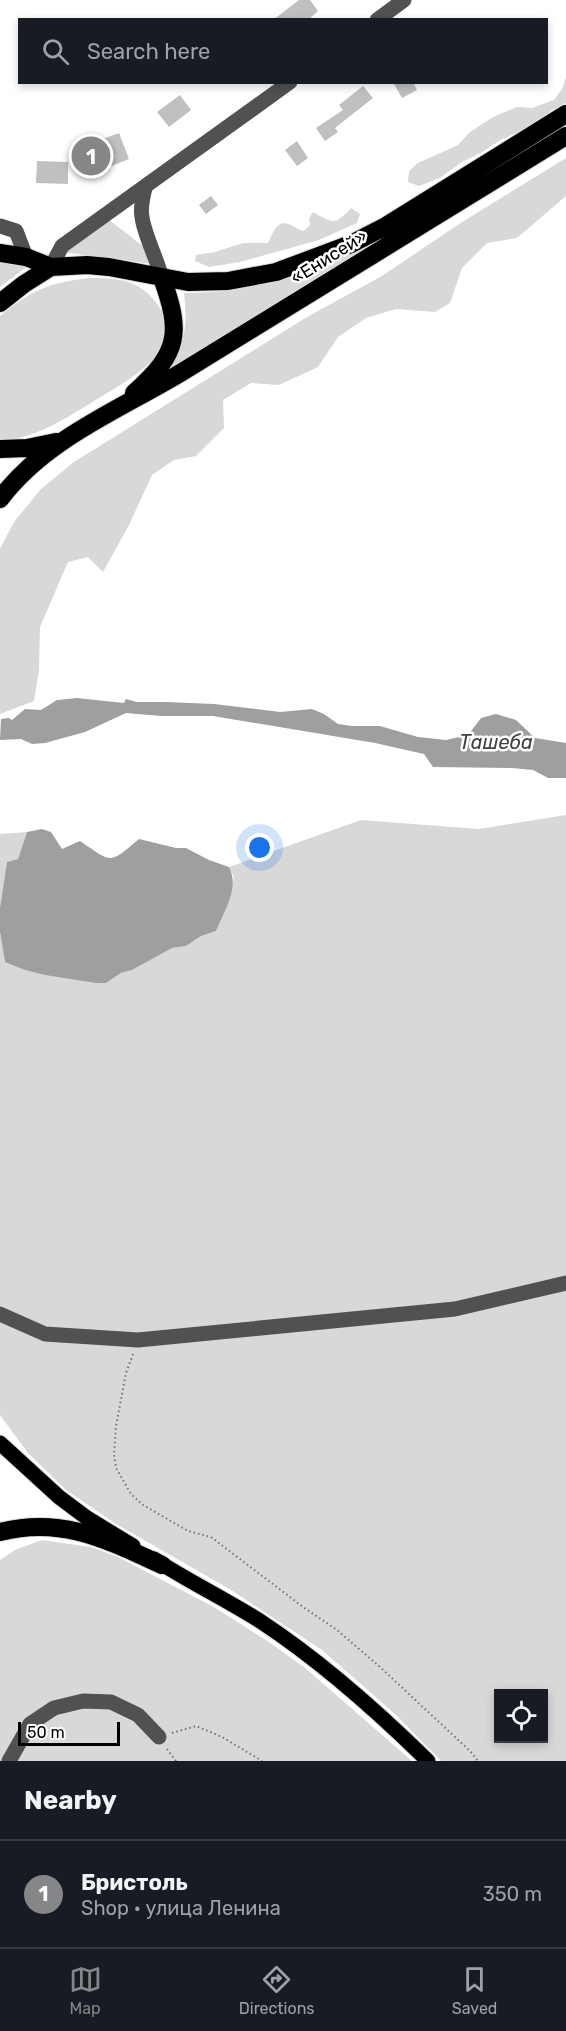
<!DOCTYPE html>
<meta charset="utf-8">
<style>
:root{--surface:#171b24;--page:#20242c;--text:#f1f3f6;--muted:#9ea1a6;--line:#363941;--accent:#858687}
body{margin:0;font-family:Rubik,sans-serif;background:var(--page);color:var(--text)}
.controls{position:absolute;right:18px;bottom:18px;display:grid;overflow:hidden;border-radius:0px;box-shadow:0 3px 9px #0003}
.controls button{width:54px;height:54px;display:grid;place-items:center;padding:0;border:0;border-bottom:2px solid var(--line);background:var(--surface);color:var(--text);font:30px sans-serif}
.scale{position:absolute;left:18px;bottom:15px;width:102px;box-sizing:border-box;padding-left:6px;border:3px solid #000;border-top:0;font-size:16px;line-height:21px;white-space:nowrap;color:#000;-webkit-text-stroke:4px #fff;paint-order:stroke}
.you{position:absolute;left:260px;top:848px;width:21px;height:21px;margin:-15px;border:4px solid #fff;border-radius:50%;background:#1a73e8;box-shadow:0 0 0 9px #1a73e833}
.badge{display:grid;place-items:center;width:39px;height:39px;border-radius:50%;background:var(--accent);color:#fff;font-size:20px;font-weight:700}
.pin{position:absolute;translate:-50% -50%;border:3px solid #fff;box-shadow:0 2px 6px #0006}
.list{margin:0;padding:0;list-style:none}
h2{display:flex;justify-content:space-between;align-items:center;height:78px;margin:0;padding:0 24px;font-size:26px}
h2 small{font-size:20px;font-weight:400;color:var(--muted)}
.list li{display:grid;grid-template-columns:39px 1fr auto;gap:18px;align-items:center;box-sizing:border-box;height:108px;padding:0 24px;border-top:2px solid var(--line)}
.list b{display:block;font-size:22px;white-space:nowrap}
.list p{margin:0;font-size:20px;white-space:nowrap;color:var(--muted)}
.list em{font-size:20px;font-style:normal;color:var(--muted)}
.icon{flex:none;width:33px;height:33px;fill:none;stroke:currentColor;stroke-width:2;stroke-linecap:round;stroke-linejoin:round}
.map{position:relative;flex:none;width:566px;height:1761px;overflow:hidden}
.search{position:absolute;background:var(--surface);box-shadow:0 3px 9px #0003;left:18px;right:18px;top:18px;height:66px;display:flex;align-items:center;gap:15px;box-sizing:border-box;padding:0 21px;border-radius:0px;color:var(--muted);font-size:22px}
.sheet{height:186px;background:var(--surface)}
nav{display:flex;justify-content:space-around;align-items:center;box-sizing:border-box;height:84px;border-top:2px solid var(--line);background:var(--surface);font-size:16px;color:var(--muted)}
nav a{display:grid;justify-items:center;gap:3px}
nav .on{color:var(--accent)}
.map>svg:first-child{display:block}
</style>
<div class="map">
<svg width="566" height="1761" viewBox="0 0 566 1761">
<rect width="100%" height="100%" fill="#fff"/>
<path fill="#d8d8d8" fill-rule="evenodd" d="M 566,77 L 566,103 L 552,110 L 535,124 L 499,141 L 481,153 L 462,162 L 440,178 L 419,186 L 408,182 L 409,171 L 418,163 L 458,145 L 470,132 L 493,117 L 517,107 L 532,108 L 554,100 L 562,89 Z
M 566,158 L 566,196 L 517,238 L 487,243 L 462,268 L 450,303 L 435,312 L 396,309 L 366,318 L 338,337 L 318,367 L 279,385 L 251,383 L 223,400 L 224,428 L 196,456 L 174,460 L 152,475 L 129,525 L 103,572 L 88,557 L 68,562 L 40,627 L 39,670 L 34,701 L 0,714 L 0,549 L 14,522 L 41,489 L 74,462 L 307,317 L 382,276 L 459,224 Z
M 351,208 L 360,214 L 357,223 L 319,240 L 240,262 L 209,267 L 195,261 L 196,255 L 215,252 L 243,243 L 268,243 C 273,233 277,218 291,225 C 297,228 298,230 304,231 L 310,225 L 309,219 L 313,212 C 333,223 335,226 351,208 Z
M 108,219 L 144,247 L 152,264 L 62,252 Z
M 405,227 L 162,375 C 185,342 188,334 184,293 C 271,293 329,264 405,227 Z
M 0,263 L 29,265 L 0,287 Z
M 89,278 C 118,278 139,279 157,304 C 190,348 130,379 99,398 C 66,418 40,437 0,441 L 0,316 C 32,290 48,283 89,278 Z
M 566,815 L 566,1761 L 441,1761 L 395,1714 L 322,1650 L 231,1590 L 116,1524 L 66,1490 L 28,1453 L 0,1415 L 0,932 L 5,962 L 75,979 L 96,983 L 106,983 L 121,973 L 132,970 L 172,948 L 186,946 L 201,936 L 216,931 L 234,877 L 229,867 L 361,820 L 479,829 ZM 498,1694 L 544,1694 L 544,1738 L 498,1738 Z
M 27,832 L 18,859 L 7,862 L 0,908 L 0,834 Z
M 42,1540 L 91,1547 L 118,1557 L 214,1607 L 266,1640 L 304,1667 L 412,1761 L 0,1761 L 0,1560 L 15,1550 Z"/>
<path fill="#9f9f9f" d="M 77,698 L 124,703 L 126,699 L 137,702 L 166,702 L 214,704 L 280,712 L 312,709 L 324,714 L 338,724 L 352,726 L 380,726 L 418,737 L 446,740 L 468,735 L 481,718 L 496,714 L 516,720 L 535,738 L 566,743 L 566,778 L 548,778 L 533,770 L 512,768 L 433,767 L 424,754 L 375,743 L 213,716 L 161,716 L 126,713 L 85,732 L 45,743 L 32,744 L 21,739 L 0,740 L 1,719 L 9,718 L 12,720 L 25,709 L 41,710 L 57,700 Z
M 42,829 L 51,832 L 62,849 L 80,841 C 113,863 108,865 139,839 L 176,848 L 186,848 L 209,860 L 229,867 C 240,888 224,911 216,931 L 201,936 L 186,946 L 172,948 L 132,970 L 121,973 L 106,983 L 96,983 L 45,975 L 25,970 L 5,962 L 0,932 L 0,908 L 7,862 L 18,859 L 27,832 Z"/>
<path fill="#c0c0c0" d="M 299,0 L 310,0 L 318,11 L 308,20 L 273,20 Z
M 393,82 L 413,82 L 417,90 L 402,98 Z
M 363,86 L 373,98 L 335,128 L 338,132 L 325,141 L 316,128 L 343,110 L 339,105 Z
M 180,95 L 191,110 L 169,127 L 157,112 Z
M 119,133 L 129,159 L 84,177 L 73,150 Z
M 297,141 L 308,158 L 297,166 L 285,150 Z
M 37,161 L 68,162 L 68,184 L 36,183 Z
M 211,196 L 218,205 L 206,214 L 199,205 Z"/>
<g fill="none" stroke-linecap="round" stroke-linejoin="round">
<g stroke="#dbdbdb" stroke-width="17">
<path id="major" d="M 0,1443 L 59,1497 L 87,1518 L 133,1546
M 154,1559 C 188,1581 225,1599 260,1621 C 321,1661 376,1710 428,1761"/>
</g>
<g stroke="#dbdbdb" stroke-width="20">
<path id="highway" d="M 0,253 L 26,257 L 51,267
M 0,303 L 24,284 L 51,267 L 87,265 L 109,267 L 188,282 L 228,281 L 276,272 L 351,244 L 386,226 L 566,114
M 134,393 C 179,353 182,333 162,278
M 0,449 L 27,448 L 56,442
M 0,499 C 45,439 119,410 182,372 C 310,293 438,215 566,136
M 0,1532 C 62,1516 107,1540 162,1565"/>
</g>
<path stroke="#737373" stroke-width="2" stroke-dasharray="1.5 3" stroke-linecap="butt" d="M 133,1354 L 126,1373 L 116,1426 L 114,1454 L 116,1468 L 131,1494 L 143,1505 L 188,1531 L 211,1537 L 303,1607 L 337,1630 L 380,1667 L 470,1751 L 478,1761
M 172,1733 L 196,1726 L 222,1737 L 262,1761
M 167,1749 L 176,1761"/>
<path stroke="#515151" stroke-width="15" d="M 377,20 L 404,0
M 145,188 C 143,197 140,207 142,217 C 144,234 157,259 162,278
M 0,226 L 16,231 L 26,257
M 51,267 L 62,246 L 290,82
M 0,1314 L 45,1334 L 138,1340 L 455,1309 L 566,1283
M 9,1761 L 30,1724 L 54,1708 L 83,1701 L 111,1702 L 138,1715 L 159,1737"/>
<use href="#major" stroke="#000" stroke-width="15"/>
<use href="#highway" stroke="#000" stroke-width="18"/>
</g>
<g text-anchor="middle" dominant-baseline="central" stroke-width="5" stroke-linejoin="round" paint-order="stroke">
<g font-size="18" fill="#000" stroke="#fff">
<text transform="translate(329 257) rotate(-32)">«Енисей»</text>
</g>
<g font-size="20" font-style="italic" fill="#404040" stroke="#fff">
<text x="496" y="742">Ташеба</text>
</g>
</g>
</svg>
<div class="controls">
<button><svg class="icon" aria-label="locate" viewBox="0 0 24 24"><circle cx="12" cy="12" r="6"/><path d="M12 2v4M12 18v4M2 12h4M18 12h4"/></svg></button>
</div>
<div class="scale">50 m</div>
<div class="you"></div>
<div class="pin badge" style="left:91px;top:156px">1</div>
<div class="search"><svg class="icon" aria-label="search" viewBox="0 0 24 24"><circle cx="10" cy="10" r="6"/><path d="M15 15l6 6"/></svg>Search here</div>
</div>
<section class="sheet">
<h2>Nearby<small></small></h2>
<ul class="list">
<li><span class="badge">1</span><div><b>Бристоль</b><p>Shop · улица Ленина</p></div><em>350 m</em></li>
</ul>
</section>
<nav>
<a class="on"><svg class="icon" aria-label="map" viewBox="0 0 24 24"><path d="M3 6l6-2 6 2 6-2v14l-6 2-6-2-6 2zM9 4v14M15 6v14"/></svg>Map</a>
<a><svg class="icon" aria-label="directions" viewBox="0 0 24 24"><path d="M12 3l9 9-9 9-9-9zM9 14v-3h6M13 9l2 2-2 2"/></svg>Directions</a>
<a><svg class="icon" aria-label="saved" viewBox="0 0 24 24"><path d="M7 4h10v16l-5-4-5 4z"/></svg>Saved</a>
</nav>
